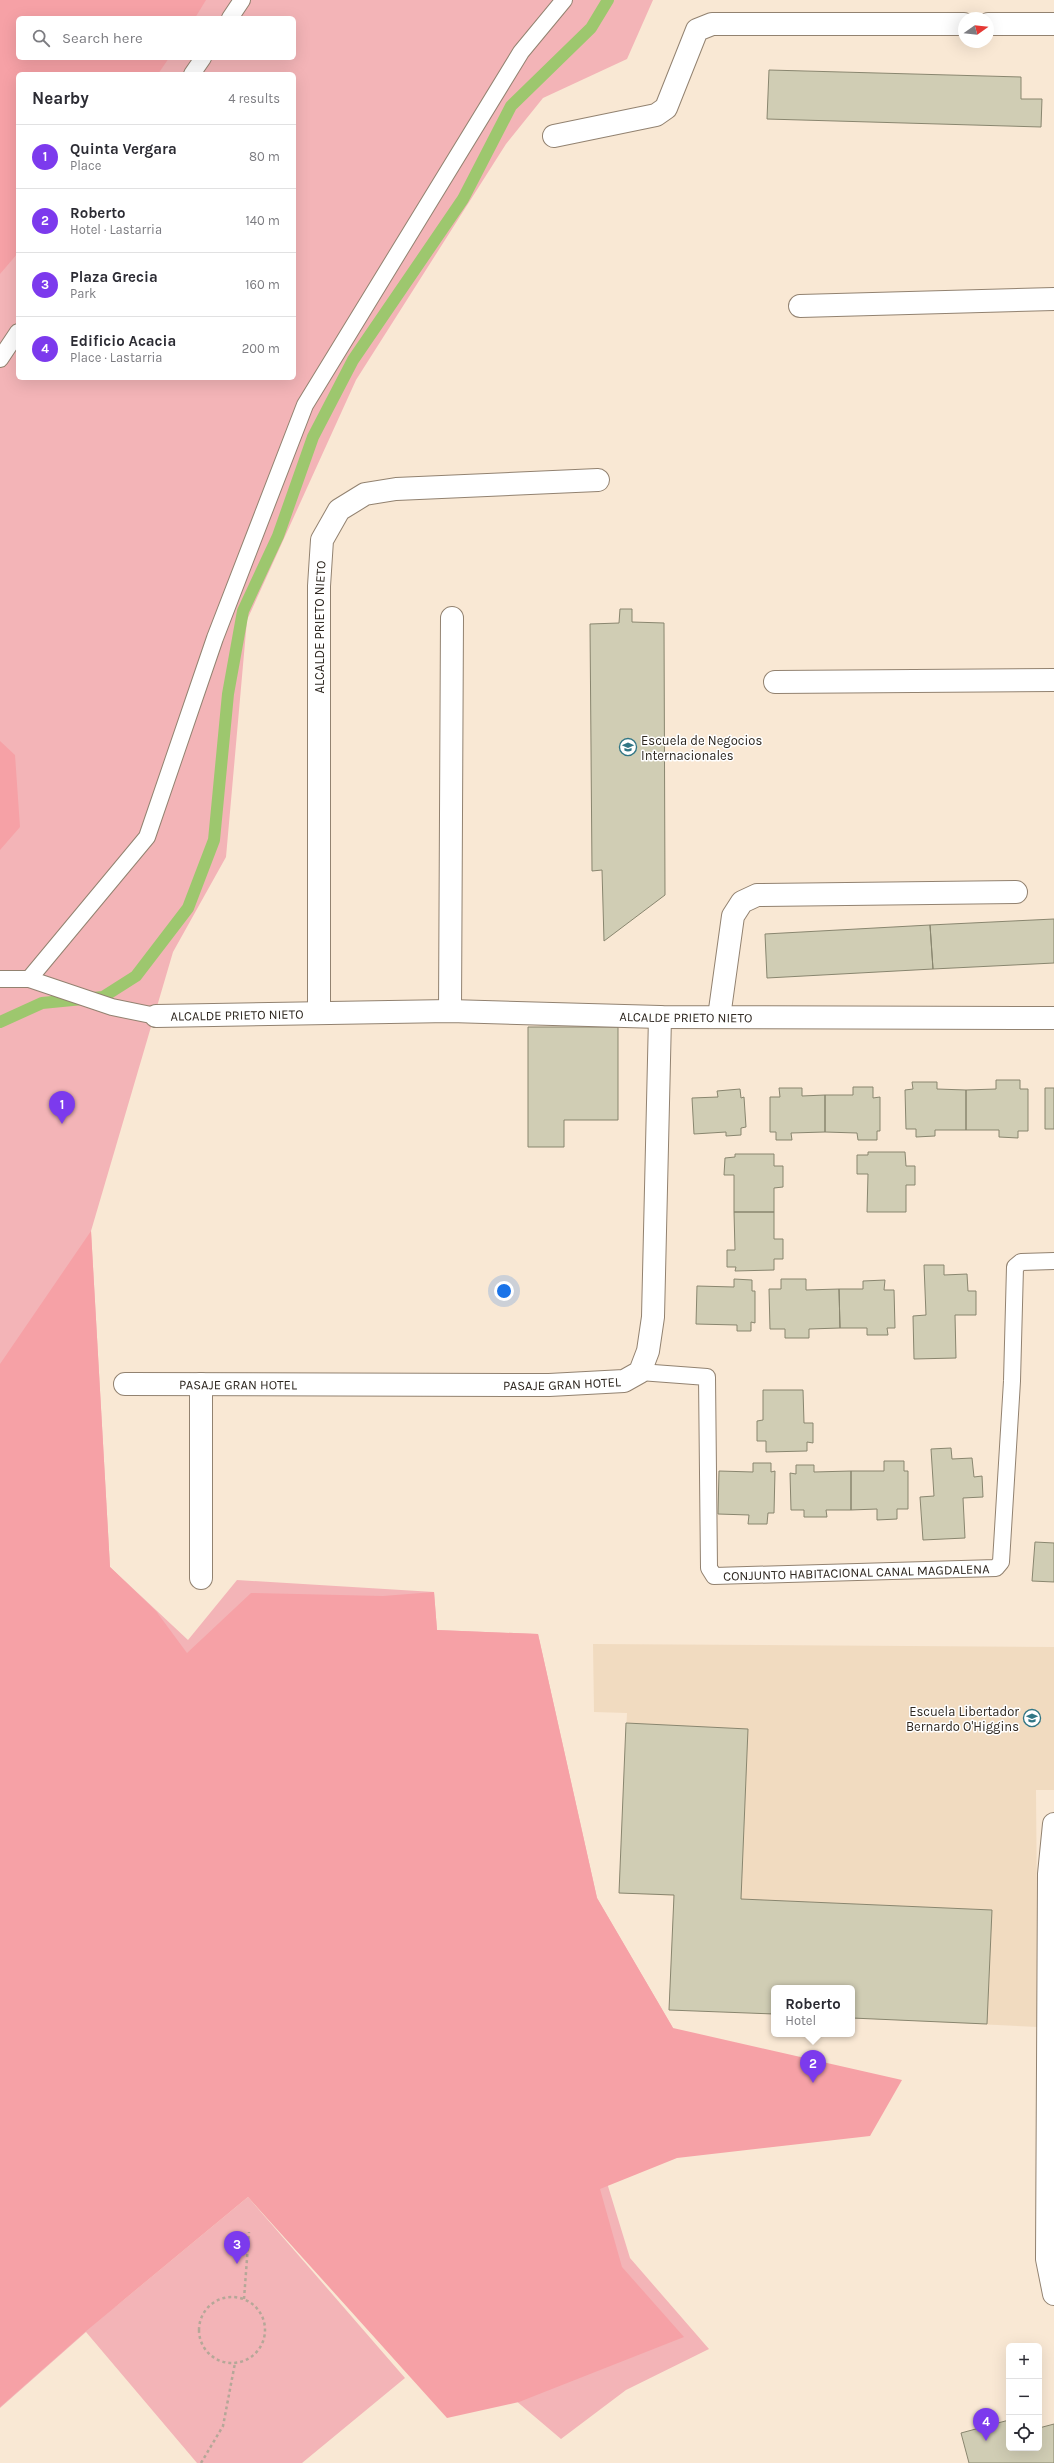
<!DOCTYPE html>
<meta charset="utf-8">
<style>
:root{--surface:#fff;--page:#f7f7f7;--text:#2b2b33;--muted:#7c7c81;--line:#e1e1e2;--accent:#7c3aed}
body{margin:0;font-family:Karla,sans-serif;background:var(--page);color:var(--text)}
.controls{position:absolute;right:12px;bottom:12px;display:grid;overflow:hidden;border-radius:6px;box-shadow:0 4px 16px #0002}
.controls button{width:36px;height:36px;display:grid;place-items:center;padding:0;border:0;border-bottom:1px solid var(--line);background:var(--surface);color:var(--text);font:20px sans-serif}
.compass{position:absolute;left:958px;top:12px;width:36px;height:36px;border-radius:50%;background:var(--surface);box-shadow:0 4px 16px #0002;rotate:75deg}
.you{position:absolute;left:504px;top:1291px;width:14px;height:14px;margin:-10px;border:3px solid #fff;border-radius:50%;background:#1a73e8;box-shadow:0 0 0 6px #1a73e833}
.badge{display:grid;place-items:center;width:26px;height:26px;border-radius:50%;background:var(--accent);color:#fff;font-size:13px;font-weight:700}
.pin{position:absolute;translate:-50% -33px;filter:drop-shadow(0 1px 2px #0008)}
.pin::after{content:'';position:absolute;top:21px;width:14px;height:12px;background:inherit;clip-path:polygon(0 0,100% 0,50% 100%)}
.popup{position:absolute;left:771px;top:1985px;width:84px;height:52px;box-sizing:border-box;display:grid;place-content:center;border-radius:6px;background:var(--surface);filter:drop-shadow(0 1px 3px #0005);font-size:13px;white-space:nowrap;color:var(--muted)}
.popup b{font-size:15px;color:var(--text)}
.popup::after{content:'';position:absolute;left:50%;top:100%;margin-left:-8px;border:8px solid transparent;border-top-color:var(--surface)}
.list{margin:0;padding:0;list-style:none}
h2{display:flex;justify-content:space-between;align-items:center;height:52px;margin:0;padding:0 16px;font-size:17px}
h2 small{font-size:13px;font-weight:400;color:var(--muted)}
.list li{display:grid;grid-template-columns:26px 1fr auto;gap:12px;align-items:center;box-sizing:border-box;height:64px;padding:0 16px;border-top:1px solid var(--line)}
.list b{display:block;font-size:15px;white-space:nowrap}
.list p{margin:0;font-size:13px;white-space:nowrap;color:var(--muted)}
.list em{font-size:13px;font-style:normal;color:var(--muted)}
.icon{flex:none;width:22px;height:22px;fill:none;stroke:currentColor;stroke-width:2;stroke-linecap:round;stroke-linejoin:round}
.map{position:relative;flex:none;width:1054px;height:2463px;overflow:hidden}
.search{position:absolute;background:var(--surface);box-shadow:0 4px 16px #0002;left:16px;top:16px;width:280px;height:44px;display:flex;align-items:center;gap:10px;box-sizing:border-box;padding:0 14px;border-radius:6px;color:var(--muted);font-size:15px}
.panel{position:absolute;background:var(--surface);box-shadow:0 4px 16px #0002;left:16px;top:72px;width:280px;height:308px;border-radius:6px}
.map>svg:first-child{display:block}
</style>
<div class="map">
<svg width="1054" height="2463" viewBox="0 0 1054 2463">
<rect width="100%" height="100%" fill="#f9e8d4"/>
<path fill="#f1dbc0" d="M 593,1644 L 1054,1647 L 1054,1790 L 1036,1790 L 1038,2027 L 852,2018 L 852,1988 L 774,1988 L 774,2014 L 669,2010 L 674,1896 L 619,1893 L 627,1713 L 594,1712 Z"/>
<path fill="#f3b4b7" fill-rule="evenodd" d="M 0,0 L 653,0 L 627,59 L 543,98 L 506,144 L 356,380 L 247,620 L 226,857 L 173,952 L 91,1231 L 110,1567 L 188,1640 L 237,1580 L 434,1592 L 437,1630 L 538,1634 L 597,1898 L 673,2028 L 596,2147 L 630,2258 L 709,2349 L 626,2390 L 561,2439 L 257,2181 L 115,2307 L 248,2197 L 405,2378 L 302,2463 L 197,2463 L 86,2332 L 0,2408 ZM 18,18 L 294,18 L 294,58 L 18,58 ZM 18,74 L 294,74 L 294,378 L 18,378 Z"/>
<path fill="#f6a1a6" d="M 0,0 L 206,0 L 195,18 L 18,18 L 18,58 L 169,58 L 158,74 L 18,74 L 18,253 L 0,274 Z
M 0,741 L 15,755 L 20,827 L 0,850 Z
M 91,1231 L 110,1567 L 156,1611 L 187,1653 L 251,1593 L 383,1596 L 434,1592 L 437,1630 L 538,1634 L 597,1898 L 673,2028 L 902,2080 L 870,2136 L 677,2158 L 600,2189 L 622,2267 L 684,2337 L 519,2402 L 447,2418 L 248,2197 L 85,2332 L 0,2407 L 0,1364 Z"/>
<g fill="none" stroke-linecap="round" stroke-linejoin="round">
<path stroke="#9dc76e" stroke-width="12" d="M 0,1022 L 42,1003 L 103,997 L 136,976 L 188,908 L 214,840 L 228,694 L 243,611 L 278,536 L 313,437 L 353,360 L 463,199 L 511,106 L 591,28 L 608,0"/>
</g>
<path fill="#d0cdb4" stroke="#89866f" d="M 769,70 L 1021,77 L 1021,99 L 1042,99 L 1041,127 L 767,119 Z
M 620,609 L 632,609 L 632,622 L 664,623 L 665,895 L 604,941 L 602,870 L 592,871 L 590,624 L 619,623 Z
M 1054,919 L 1054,963 L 933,969 L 930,925 Z
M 930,925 L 933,969 L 767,978 L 765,934 Z
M 528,1027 L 618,1027 L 618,1120 L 564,1120 L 564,1147 L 528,1147 Z
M 996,1080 L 1020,1080 L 1020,1089 L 1028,1089 L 1028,1131 L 1018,1131 L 1018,1138 L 999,1137 L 999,1130 L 966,1130 L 966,1090 L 996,1089 Z
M 912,1082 L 937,1082 L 937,1089 L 966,1090 L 966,1130 L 935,1130 L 935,1136 L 916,1137 L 916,1129 L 906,1129 L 905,1090 L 913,1089 Z
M 853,1087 L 873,1087 L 873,1098 L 880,1097 L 880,1131 L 877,1131 L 877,1140 L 858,1140 L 857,1133 L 825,1132 L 825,1095 L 853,1095 Z
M 779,1088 L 802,1088 L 802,1096 L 825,1095 L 825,1132 L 791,1133 L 792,1140 L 776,1140 L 776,1132 L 770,1132 L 770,1097 L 780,1097 Z
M 1045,1088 L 1054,1088 L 1054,1129 L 1045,1129 Z
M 740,1089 L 741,1098 L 744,1097 L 746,1127 L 741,1128 L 741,1135 L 726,1136 L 726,1132 L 694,1134 L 692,1098 L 718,1097 L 717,1091 Z
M 868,1152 L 905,1152 L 906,1166 L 915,1166 L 915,1185 L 906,1185 L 906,1212 L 867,1212 L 868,1174 L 857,1174 L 857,1155 L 868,1155 Z
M 735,1154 L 774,1154 L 774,1166 L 783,1166 L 783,1187 L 774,1188 L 774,1212 L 734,1212 L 734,1175 L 724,1175 L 725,1158 L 735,1157 Z
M 734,1212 L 774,1212 L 774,1239 L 783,1239 L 783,1259 L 774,1259 L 774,1270 L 735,1271 L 736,1267 L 727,1267 L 727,1250 L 735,1250 Z
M 924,1265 L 944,1265 L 944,1275 L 967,1274 L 968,1291 L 976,1291 L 976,1315 L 955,1315 L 956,1358 L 914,1359 L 913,1316 L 926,1315 Z
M 734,1279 L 752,1280 L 752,1291 L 755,1291 L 755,1323 L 751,1322 L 751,1331 L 737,1331 L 737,1325 L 696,1324 L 697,1286 L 734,1287 Z
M 781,1279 L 806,1279 L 806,1290 L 839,1289 L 840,1328 L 809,1329 L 809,1338 L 785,1338 L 785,1329 L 770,1329 L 769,1289 L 781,1289 Z
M 885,1280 L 884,1290 L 894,1290 L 895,1328 L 887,1328 L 888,1335 L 867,1335 L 867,1328 L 840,1328 L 839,1289 L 863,1289 L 863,1281 Z
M 763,1390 L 803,1390 L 804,1423 L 813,1423 L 813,1443 L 807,1442 L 807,1451 L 766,1452 L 766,1441 L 757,1441 L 757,1421 L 763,1420 Z
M 951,1448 L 952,1459 L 972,1458 L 974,1477 L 982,1476 L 983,1497 L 963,1498 L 965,1538 L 923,1540 L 920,1497 L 934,1496 L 931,1449 Z
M 884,1461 L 904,1461 L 904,1471 L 908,1471 L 908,1509 L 897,1509 L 897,1519 L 877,1520 L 877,1509 L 851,1510 L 851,1471 L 884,1471 Z
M 753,1463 L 771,1463 L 771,1472 L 775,1471 L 774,1513 L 768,1513 L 767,1524 L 748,1524 L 749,1515 L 718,1514 L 719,1471 L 753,1472 Z
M 796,1465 L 814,1465 L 814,1472 L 851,1471 L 851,1510 L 826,1510 L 827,1517 L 804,1517 L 804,1510 L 791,1510 L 790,1473 L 796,1474 Z
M 1035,1542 L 1054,1543 L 1054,1582 L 1032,1581 Z
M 626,1723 L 748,1729 L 741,1899 L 992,1910 L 987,2024 L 852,2018 L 852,1988 L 774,1988 L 774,2014 L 669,2010 L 674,1895 L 619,1893 Z
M 1009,2420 L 1009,2448 L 1039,2448 L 1039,2428 L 1054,2424 L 1054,2463 L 969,2463 L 961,2433 Z"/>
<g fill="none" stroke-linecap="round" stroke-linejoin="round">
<g stroke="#928270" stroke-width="18">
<g id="service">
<path d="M 230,18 L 242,0"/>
<path d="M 192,74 L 203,58"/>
<path d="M 0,359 L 18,332"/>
<path d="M 0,979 L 29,979 L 112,1007 L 156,1016"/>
<path d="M 29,979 L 147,837 L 215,638 L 305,405 L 521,52 L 564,0"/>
<path id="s1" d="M 640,1372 L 707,1377 L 709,1568 L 714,1576 L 996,1568 L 1001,1562 L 1012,1381 L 1015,1267 L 1021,1262 L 1054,1261"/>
</g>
</g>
<g stroke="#928270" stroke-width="24">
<g id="minor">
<path d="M 988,24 L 1054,24"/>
<path d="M 554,136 L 656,115 L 666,108 L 697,30 L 712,24 L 964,24"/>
<path d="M 800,306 L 1054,299"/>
<path d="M 775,682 L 1054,680"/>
<path d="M 450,1011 L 452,618"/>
<path id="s2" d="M 319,1012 L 319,586 L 322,540 L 339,510 L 365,494 L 396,489 L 598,480"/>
<path id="s3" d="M 156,1016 L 450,1011 L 660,1017 L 1054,1018"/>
<path d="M 719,1017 L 733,916 L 742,902 L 757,895 L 1016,892"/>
<path id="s4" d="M 125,1384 L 549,1385 L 624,1381 L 640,1372 L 648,1351 L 653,1317 L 660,1017"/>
<path d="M 201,1578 L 201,1384"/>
<path d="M 1054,1824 L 1049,1874 L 1047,2259 L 1054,2294"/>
</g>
</g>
<path stroke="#b5a798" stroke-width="2.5" stroke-dasharray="3 3" stroke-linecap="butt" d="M199 2330a33 33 0 1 1 66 0a33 33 0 1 1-66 0Z
M 244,2299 L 249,2232
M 201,2463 L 223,2426 L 235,2363"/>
<use href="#service" stroke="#fff" stroke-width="16"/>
<use href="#minor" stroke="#fff" stroke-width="22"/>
</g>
<defs>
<g id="university-ring" transform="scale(0.9)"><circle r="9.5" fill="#fff" stroke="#317685" stroke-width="1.5"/><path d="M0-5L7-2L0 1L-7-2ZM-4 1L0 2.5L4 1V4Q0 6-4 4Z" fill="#317685"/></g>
<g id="school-ring" transform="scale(0.9)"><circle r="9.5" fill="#fff" stroke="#317685" stroke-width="1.5"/><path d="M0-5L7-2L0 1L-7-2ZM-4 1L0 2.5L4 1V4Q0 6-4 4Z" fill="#317685"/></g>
</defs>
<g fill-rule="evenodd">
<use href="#university-ring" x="628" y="747"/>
<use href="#school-ring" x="1032" y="1718"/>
</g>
<g text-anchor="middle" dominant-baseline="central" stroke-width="3" stroke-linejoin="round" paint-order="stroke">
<g font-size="13" fill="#2d261f" stroke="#fff">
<text stroke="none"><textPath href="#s2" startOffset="385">ALCALDE PRIETO NIETO</textPath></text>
<text stroke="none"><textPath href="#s3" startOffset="81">ALCALDE PRIETO NIETO</textPath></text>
<text stroke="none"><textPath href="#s3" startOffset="530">ALCALDE PRIETO NIETO</textPath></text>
<text stroke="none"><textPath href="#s4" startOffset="437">PASAJE GRAN HOTEL</textPath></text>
<text stroke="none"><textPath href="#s4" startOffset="113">PASAJE GRAN HOTEL</textPath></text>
<text stroke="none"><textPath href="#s1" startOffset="410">CONJUNTO HABITACIONAL CANAL MAGDALENA</textPath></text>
</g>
<g font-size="13" fill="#2d261f" stroke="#fff" text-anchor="start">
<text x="641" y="740">Escuela de Negocios<tspan x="641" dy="15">Internacionales</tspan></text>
<text x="1019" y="1711" text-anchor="end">Escuela Libertador<tspan x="1019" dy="15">Bernardo O'Higgins</tspan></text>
</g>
</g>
</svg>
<div class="controls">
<button>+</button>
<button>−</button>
<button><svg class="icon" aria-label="locate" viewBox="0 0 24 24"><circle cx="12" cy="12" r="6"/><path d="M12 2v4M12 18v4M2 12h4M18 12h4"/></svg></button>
</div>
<svg class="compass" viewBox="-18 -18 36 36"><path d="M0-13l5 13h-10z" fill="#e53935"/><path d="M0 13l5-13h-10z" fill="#7c7c81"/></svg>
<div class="you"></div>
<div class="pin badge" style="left:62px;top:1124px">1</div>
<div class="pin badge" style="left:813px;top:2083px">2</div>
<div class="popup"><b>Roberto</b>Hotel</div>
<div class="pin badge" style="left:237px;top:2264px">3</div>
<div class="pin badge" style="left:986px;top:2441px">4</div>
<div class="search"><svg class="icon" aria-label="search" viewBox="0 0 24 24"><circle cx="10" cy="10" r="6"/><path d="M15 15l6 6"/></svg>Search here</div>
<section class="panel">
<h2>Nearby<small>4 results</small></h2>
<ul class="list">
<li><span class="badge">1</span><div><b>Quinta Vergara</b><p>Place</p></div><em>80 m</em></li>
<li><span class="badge">2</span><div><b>Roberto</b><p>Hotel · Lastarria</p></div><em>140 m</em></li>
<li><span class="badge">3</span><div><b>Plaza Grecia</b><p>Park</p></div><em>160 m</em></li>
<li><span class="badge">4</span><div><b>Edificio Acacia</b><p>Place · Lastarria</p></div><em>200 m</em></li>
</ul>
</section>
</div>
